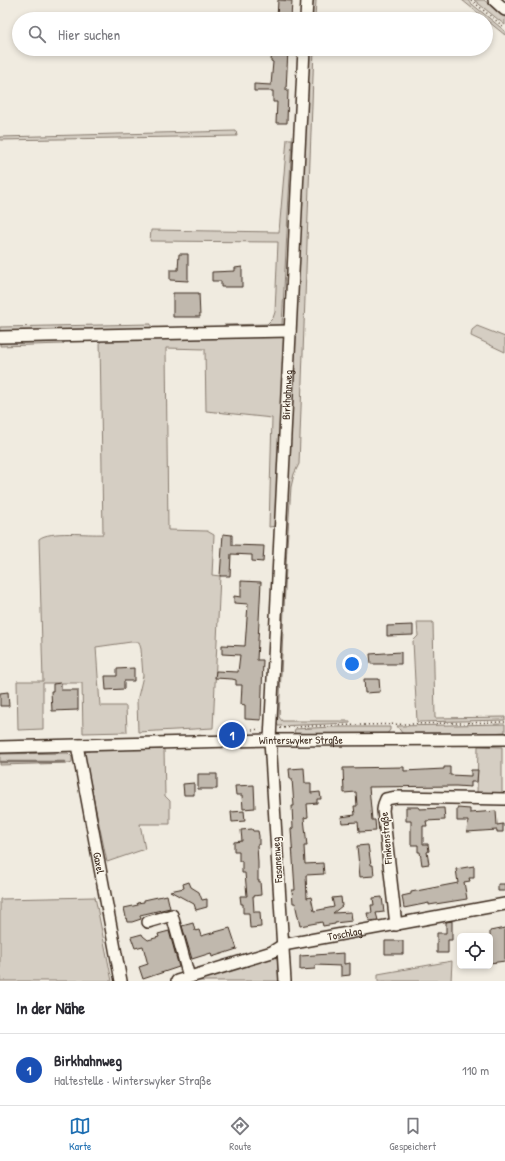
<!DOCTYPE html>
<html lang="de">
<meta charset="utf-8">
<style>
:root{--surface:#fff;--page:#f7f7f7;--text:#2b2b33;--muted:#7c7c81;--line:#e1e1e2;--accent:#1f6fb2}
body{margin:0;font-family:"Patrick Hand",sans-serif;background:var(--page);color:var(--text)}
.controls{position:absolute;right:12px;bottom:12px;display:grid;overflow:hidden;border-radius:6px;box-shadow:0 2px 6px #0003}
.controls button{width:36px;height:36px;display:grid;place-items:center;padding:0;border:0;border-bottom:1px solid var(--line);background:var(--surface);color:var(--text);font:20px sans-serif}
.you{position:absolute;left:352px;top:664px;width:14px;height:14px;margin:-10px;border:3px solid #fff;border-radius:50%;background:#1a73e8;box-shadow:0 0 0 6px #1a73e833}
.badge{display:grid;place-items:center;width:26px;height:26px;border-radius:50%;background:var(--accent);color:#fff;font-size:13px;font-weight:700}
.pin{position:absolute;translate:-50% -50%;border:2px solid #fff;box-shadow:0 1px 4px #0006}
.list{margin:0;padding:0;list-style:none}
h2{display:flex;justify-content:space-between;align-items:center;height:52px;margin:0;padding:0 16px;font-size:17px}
h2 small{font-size:13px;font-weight:400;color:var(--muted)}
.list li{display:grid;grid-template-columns:26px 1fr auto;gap:12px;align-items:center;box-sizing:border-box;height:72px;padding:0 16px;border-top:1px solid var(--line)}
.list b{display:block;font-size:15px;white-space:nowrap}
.list p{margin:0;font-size:13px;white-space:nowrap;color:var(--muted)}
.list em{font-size:13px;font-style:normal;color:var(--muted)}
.icon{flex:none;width:22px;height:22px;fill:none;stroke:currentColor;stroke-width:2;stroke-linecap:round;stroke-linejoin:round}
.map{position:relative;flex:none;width:505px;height:981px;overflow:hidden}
.search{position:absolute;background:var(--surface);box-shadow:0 2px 6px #0003;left:12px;right:12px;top:12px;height:44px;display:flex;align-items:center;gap:10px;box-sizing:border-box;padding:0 14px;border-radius:22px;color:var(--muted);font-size:15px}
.sheet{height:124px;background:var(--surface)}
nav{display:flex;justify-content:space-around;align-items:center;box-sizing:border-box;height:56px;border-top:1px solid var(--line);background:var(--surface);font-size:11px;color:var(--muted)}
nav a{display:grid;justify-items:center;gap:2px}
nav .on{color:var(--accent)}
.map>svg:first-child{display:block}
</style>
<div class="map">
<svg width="505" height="981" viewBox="0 0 505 981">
<rect width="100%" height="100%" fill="#f0ebe0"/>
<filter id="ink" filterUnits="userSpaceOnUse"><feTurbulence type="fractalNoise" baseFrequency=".025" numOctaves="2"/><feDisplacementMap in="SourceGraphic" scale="8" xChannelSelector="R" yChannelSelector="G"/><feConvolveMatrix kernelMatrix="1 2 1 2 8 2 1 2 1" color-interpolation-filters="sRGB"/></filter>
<g filter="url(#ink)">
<path fill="#d5cec3" stroke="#887c70" d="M 310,0 L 316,0 L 315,19 L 309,19 Z
M 462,0 L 467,0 L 505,31 L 505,35 Z
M 474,0 L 484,0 L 505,17 L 505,25 Z
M 308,49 L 314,49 L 299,464 L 294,474 L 291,487 L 287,546 L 279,717 L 282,721 L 350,721 L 350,723 L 278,726 L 276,720 Z
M 236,131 L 237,136 L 0,140 L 0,137 Z
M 287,139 L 292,139 L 282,325 L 276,327 L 225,330 L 224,325 L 267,324 L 273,318 L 275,312 L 278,242 L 150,241 L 151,230 L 279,232 Z
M 151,324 L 151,332 L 0,335 L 0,327 Z
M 477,326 L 505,337 L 505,352 L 471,336 L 472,330 Z
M 286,335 L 277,526 L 269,527 L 272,418 L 206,411 L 205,349 L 166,348 L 168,530 L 207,531 L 214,535 L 212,575 L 220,576 L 213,728 L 138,732 L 137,701 L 143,676 L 141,649 L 139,642 L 131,642 L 96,647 L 100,706 L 126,706 L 127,732 L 83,733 L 82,683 L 43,683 L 43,729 L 18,730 L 17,681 L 43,681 L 39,539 C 49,530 89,535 103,534 L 100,339 L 66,340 L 63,344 L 0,346 L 0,339 Z
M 417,622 L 433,622 L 435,718 L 505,717 L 505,720 L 417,722 L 413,641 L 418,636 Z
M 505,724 L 505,732 L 491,733 L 406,734 L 402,733 L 397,726 Z
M 331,727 L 390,727 L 390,730 L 386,735 L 337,735 L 294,733 L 295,729 Z
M 478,746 L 502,747 L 502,794 L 477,793 Z
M 164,749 L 165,796 L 170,801 L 170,824 L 140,824 L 145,849 L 107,862 L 84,753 L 91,750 Z
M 68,753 L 72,757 L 72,762 L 69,763 L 0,765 L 0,754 Z
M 95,897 L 112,981 L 0,981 L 0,899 Z
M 277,955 L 279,981 L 194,981 Z
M 452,961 L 451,981 L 378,981 L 378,974 Z"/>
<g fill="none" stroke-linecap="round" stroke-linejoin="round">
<path stroke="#7f7367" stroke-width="2.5" d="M 0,762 L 65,762"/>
</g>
<path fill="#c0b8ad" stroke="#3b2a1e" d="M 278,0 L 292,1 L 291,19 L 277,19 Z
M 272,49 L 288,49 L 286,90 L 288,90 L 287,123 L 276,123 L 277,102 L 273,102 L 273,91 L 254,91 L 254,84 L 271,85 L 273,62 L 271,61 Z
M 179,254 L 188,254 L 188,281 L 170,280 L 170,270 L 178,270 Z
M 242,267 L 242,287 L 221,287 L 221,281 L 212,281 L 212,272 L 235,271 L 235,268 Z
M 173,293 L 199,293 L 200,317 L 173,317 Z
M 223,534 L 232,535 L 232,545 L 264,546 L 263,562 L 252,561 L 252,555 L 231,554 L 230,576 L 220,576 Z
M 241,581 L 261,582 L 257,660 L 263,660 L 261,720 L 245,719 L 245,705 L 241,704 L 242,685 L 236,685 L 236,680 L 232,679 L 215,678 L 216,671 L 238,672 L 240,655 L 222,654 L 222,645 L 245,646 L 248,604 L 234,603 L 234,596 L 241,597 Z
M 413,625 L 413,635 L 387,636 L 387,626 Z
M 401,652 L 401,664 L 371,664 L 370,654 Z
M 134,668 L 134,681 L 124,681 L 124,689 L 106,690 L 105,676 L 117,676 L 117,669 Z
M 364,679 L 379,679 L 380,692 L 365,693 Z
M 61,683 L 61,690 L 78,690 L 78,710 L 52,711 L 51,691 L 53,691 L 53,684 Z
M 8,692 L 9,706 L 0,706 L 0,693 Z
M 404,767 L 404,771 L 444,769 L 444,767 L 450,767 L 450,775 L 471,776 L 471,770 L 478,770 L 477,782 L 471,782 L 471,787 L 456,786 L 369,787 L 372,820 L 375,820 L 376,831 L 359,832 L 358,822 L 342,823 L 341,817 L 355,815 L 354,806 L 357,806 L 356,792 L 344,793 L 343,768 Z
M 304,768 L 305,783 L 311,783 L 311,793 L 320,792 L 321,799 L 317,799 L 317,803 L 307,804 L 308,817 L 304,818 L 307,846 L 304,846 L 305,864 L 323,863 L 324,874 L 306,875 L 307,898 L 311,897 L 314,911 L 334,907 L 332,898 L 341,897 L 342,906 L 333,913 L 351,912 L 352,921 L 335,923 L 335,924 L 323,926 L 322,922 L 300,926 L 295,903 L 293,903 L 292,890 L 295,890 L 291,829 L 293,828 L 292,806 L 294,806 L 292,779 L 290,779 L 289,769 Z
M 198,774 L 217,774 L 217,789 L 198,789 Z
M 194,783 L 194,795 L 184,795 L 183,784 Z
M 254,785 L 255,808 L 243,809 L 242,795 L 236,795 L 235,786 Z
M 406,807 L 419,807 L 419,809 L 444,808 L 445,820 L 426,821 L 427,826 L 423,826 L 423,844 L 428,844 L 429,851 L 427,852 L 429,864 L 422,865 L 420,852 L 418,852 L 418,845 L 411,845 L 411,821 L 406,821 Z
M 457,808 L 470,809 L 470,813 L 496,811 L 497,825 L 503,824 L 503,832 L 497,832 L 497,830 L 467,832 L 468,821 L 457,821 Z
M 244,811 L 245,821 L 232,822 L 231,812 Z
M 252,829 L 253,831 L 258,831 L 259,836 L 259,845 L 257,845 L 258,863 L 258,881 L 260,881 L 261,895 L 253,896 L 254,912 L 260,912 L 261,927 L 250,928 L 249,913 L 243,913 L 243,904 L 241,904 L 240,896 L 247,896 L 245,873 L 242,873 L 242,861 L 239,861 L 239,851 L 234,851 L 234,842 L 242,841 L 241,830 Z
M 368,845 L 371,865 L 373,865 L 374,876 L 360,877 L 357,846 Z
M 474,866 L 474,878 L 469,878 L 470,881 L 464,882 L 467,899 L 429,905 L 429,903 L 404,908 L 402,896 L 411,894 L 411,892 L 458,883 L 456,869 Z
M 189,882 L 191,887 L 199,892 L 202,900 L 207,899 L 207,907 L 196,910 L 194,904 L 170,891 L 184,888 L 183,884 Z
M 498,884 L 505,884 L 505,891 L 498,891 Z
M 167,895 L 170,908 L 140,915 L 141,919 L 132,922 L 127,922 L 124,908 L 138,905 L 137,903 L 144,902 L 144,900 Z
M 382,897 L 384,912 L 376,913 L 378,920 L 369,921 L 367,913 L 372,913 L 371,905 L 374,905 L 373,898 Z
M 452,921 L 452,940 L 448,940 L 448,953 L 437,953 L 437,933 L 446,933 L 446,922 Z
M 193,923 L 195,931 L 199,930 L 201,936 L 230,928 L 237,949 L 212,957 L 211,953 L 192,959 L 182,926 Z
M 505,928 L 505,961 L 490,963 L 490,931 Z
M 169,931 L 179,967 L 143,979 L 139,967 L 148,964 L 147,961 L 143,946 L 135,948 L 131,937 L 142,934 L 143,936 L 148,940 L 159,937 L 158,934 Z
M 385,941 L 403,941 L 403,954 L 385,954 Z
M 344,953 L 344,964 L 350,963 L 350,975 L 341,976 L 341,966 L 315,965 L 315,969 L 300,970 L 300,956 Z"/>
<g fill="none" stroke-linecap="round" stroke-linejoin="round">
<g stroke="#3b2a1e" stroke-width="14">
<g id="minor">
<path d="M 494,0 L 505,10"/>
<path d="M 306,19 L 307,0"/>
<path d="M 0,337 L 290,331"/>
<path id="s1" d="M 77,745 L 121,981"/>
<path id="s2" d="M 0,747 L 270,740 L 505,739"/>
<path d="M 148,922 L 172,915 L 189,977"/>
<path d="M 396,925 L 383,810 L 384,804 L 386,799 L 397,797 L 505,799"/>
<path id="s3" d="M 177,981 L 272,952 L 283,945 L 505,904"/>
<path id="s4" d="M 285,981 L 270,740 L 304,49"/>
</g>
</g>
<path stroke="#3b2a1e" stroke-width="1.5" stroke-dasharray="1 3" stroke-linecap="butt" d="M 471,0 L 505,28
M 280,728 L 313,726 L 505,722
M 252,730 L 260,729"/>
<use href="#minor" stroke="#fbf7ec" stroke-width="11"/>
</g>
</g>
<g text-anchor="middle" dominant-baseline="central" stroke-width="3" stroke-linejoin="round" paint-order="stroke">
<g font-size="11" fill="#3b2a1e" stroke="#fbf7ec">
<text stroke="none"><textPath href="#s4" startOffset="587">Birkhahnweg</textPath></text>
<text stroke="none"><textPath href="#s2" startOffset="301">Winterswyker Straße</textPath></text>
<text transform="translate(386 838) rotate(-95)">Finkenstraße</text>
<text transform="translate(277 860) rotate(-94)">Fasanenweg</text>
<text stroke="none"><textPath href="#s1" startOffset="120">Gaxel</textPath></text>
<text stroke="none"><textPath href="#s3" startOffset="175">Toschlag</textPath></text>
</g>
</g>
</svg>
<div class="controls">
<button><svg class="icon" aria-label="locate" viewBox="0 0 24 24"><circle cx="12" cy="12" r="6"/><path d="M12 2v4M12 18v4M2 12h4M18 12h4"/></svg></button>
</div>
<div class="you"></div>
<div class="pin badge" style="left:232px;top:735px;background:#1a4fb4">1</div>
<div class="search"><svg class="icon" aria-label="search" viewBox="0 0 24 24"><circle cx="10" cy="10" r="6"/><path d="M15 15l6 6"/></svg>Hier suchen</div>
</div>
<section class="sheet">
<h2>In der Nähe<small></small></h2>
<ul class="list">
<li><span class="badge" style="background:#1a4fb4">1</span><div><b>Birkhahnweg</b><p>Haltestelle · Winterswyker Straße</p></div><em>110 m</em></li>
</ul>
</section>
<nav>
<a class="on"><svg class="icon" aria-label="map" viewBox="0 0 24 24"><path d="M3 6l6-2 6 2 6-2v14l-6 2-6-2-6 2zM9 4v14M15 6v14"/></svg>Karte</a>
<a><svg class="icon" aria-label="directions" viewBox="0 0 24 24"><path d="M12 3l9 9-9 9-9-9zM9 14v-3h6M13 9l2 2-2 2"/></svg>Route</a>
<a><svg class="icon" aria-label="saved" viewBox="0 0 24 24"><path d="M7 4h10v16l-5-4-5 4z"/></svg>Gespeichert</a>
</nav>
